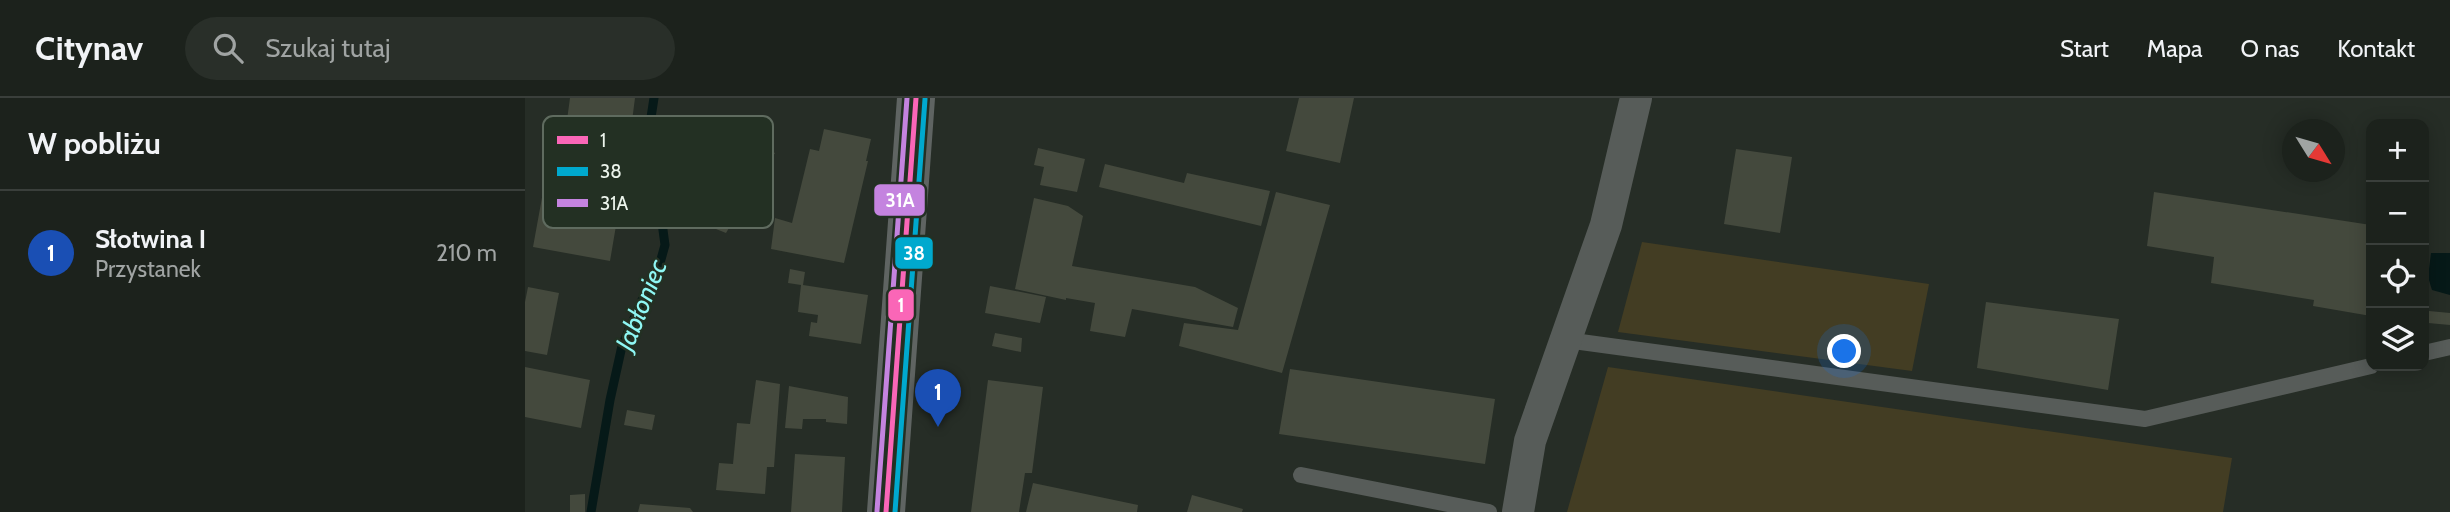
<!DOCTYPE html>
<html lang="pl">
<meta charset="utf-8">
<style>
:root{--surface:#1c221c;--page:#292f29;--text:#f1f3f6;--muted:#a0a4a3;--line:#3a3f3b;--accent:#d93025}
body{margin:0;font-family:Cabin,sans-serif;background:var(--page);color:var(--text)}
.controls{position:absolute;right:21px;top:21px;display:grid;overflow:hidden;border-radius:14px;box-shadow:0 4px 18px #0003}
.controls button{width:63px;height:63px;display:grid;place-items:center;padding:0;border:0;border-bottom:2px solid var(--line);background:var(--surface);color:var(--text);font:35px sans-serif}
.compass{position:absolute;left:1757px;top:21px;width:63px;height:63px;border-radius:50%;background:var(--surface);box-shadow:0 4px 18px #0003;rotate:127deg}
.you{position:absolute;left:1320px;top:254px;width:24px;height:24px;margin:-18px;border:5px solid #fff;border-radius:50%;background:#1a73e8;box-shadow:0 0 0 10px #1a73e833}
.badge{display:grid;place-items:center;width:46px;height:46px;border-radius:50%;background:var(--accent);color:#fff;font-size:23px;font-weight:700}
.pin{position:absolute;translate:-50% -58px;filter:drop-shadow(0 2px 4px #0008)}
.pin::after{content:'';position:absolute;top:37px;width:24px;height:21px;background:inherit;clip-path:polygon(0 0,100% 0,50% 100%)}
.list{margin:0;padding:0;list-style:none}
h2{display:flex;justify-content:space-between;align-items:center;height:91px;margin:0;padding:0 28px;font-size:30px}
h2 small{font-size:23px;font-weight:400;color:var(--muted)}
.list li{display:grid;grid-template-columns:46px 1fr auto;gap:21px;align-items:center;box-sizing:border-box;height:126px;padding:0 28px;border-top:2px solid var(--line)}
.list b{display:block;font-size:26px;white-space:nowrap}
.list p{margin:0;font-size:23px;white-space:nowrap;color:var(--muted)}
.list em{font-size:23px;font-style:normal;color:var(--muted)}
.icon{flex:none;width:38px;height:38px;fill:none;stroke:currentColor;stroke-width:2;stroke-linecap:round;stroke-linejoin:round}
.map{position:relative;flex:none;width:1925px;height:414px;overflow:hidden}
header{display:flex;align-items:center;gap:42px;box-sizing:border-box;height:98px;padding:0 35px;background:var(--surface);border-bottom:2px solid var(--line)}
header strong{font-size:33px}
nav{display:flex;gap:38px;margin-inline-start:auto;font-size:24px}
.search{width:490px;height:63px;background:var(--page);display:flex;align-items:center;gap:18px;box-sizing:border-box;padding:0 24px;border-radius:38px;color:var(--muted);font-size:26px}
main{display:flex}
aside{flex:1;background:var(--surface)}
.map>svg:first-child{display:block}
</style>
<header>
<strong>Citynav</strong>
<div class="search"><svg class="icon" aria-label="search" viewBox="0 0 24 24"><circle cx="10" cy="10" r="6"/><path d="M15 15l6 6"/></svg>Szukaj tutaj</div>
<nav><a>Start</a><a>Mapa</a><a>O nas</a><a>Kontakt</a></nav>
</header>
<main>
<aside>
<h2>W pobliżu<small></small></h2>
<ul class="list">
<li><span class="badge" style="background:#1a4fb4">1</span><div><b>Słotwina I</b><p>Przystanek</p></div><em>210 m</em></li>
</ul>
</aside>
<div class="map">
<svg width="1925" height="414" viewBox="0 0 1925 414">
<rect width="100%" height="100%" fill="#262d26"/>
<path fill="#433d23" d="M 1117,144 L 1404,186 L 1387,273 L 1093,234 Z
M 1083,269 L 1707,360 L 1698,414 L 1042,414 Z"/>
<path fill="#061918" d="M 1906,155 L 1925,155 L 1925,197 L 1907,192 L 1903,179 Z"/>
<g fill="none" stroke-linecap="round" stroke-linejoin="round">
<path stroke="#061918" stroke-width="9" d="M 66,414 L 85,302 L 97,248 L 117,202 L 133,172 L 140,147 L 136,117 L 126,78 L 123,39 L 129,0"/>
</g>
<path fill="#44493d" d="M 45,0 L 110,0 L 106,31 L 42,22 Z
M 774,0 L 829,0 L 815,65 L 761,53 Z
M 299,31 L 346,41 L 341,63 L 343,63 L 319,165 L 246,151 L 250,120 L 267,125 L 285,51 L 294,53 Z
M 237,49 L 250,55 L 238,74 L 225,66 Z
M 513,50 L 560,61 L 552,94 L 515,87 L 519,69 L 509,67 Z
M 1211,51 L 1267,59 L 1255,135 L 1199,126 Z
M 171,65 L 213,87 L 221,74 L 233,81 L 201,135 L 191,131 L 203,111 L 159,87 Z
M 580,66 L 659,85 L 662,75 L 745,93 L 736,128 L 574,89 Z
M 18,94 L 94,110 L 85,163 L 8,149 Z
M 751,94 L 805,107 L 757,275 L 654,248 L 659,225 L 713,232 Z
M 1629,94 L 1846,127 L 1846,218 L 1788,208 L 1789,202 L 1686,185 L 1689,159 L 1622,148 Z
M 509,100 L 543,108 L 558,118 L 547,168 L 670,189 L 713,210 L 708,229 L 607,211 L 600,239 L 565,233 L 570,205 L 541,200 L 541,202 L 490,191 Z
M 265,171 L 280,174 L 278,187 L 343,197 L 336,246 L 284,238 L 286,224 L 292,225 L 293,217 L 273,214 L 276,187 L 263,185 Z
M 465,188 L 521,199 L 515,225 L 460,215 Z
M 3,189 L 34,195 L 22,257 L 0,253 L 0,204 Z
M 1461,204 L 1594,221 L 1583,292 L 1452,270 Z
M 1904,213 L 1925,215 L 1925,227 L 1903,225 Z
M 470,235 L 497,240 L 496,254 L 467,248 Z
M 0,269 L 65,282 L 56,330 L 0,319 Z
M 765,271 L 970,301 L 960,366 L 754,336 Z
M 231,282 L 255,286 L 249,369 L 242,369 L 240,396 L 191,392 L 194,365 L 208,366 L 212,325 L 225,326 Z
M 463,282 L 518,289 L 507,375 L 500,375 L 494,414 L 446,414 Z
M 264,288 L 323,299 L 322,326 L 301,324 L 301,321 L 278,321 L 277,331 L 260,330 Z
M 102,312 L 130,317 L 127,332 L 99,327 Z
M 270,356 L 320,359 L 317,414 L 266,414 Z
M 508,385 L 613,407 L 612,414 L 501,414 Z
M 60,396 L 60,414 L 45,414 L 45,397 Z
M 667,397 L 718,411 L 717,414 L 662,414 Z
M 115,406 L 165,410 L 168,414 L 113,414 Z"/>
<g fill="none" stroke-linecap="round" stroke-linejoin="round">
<path stroke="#575c59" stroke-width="16" d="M 1041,242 L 1620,321 L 1846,268
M 1899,255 L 1925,249
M 776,377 L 964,414"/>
<path stroke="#575c59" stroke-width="32" d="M 993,414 L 1005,343 L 1081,127 L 1111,0"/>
<path stroke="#5f6462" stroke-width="38" d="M 361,414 L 391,0"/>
<g stroke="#233023" stroke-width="10">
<path id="bus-1" d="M 361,414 L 391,0"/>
</g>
<g stroke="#233023" stroke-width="10">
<path id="bus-2" d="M 370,414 L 400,1"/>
</g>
<g stroke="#233023" stroke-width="10">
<path id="bus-3" d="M 352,413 L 382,0"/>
</g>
<use href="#bus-1" stroke="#fa66b7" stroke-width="5"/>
<use href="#bus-2" stroke="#00a9ce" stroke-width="5"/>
<use href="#bus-3" stroke="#c483df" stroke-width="5"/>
</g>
<g text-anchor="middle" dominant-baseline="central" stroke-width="5" stroke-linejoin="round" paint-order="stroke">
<g font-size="26" font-style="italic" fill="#8ff7f4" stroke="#233023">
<text transform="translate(116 207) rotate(-68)">Jabłoniec</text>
</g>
</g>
<rect x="18" y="18" width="230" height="112" rx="10" fill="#233023" stroke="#5f6b5f" stroke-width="2"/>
<rect x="32" y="38" width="31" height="8" fill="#fa66b7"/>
<rect x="32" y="69" width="31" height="9" fill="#00a9ce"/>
<rect x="32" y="101" width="31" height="8" fill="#c483df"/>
<g font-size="19" fill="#ecf4ec">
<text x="75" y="49">1</text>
<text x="75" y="80">38</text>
<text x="75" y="112">31A</text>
</g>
<g stroke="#233023" stroke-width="2.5">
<rect x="348" y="85" width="53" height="34" rx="7" fill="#c483df"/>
<rect x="369" y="138" width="40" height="34" rx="7" fill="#00a9ce"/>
<rect x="362" y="190" width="28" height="34" rx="7" fill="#fa66b7"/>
</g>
<g font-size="19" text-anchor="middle" font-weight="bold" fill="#fff">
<text x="375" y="109">31A</text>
<text x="389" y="162">38</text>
<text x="376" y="214">1</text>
</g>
</svg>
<div class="controls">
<button>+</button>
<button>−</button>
<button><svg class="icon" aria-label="locate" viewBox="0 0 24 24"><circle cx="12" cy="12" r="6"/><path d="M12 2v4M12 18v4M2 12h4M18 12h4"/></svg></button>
<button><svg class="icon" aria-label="layers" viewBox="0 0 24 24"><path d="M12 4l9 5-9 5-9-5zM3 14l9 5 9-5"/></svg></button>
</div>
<svg class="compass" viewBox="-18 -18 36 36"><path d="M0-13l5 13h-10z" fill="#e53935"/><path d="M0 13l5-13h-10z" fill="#a0a4a3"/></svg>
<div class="you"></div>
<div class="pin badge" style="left:413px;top:329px;background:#1a4fb4">1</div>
</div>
</main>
